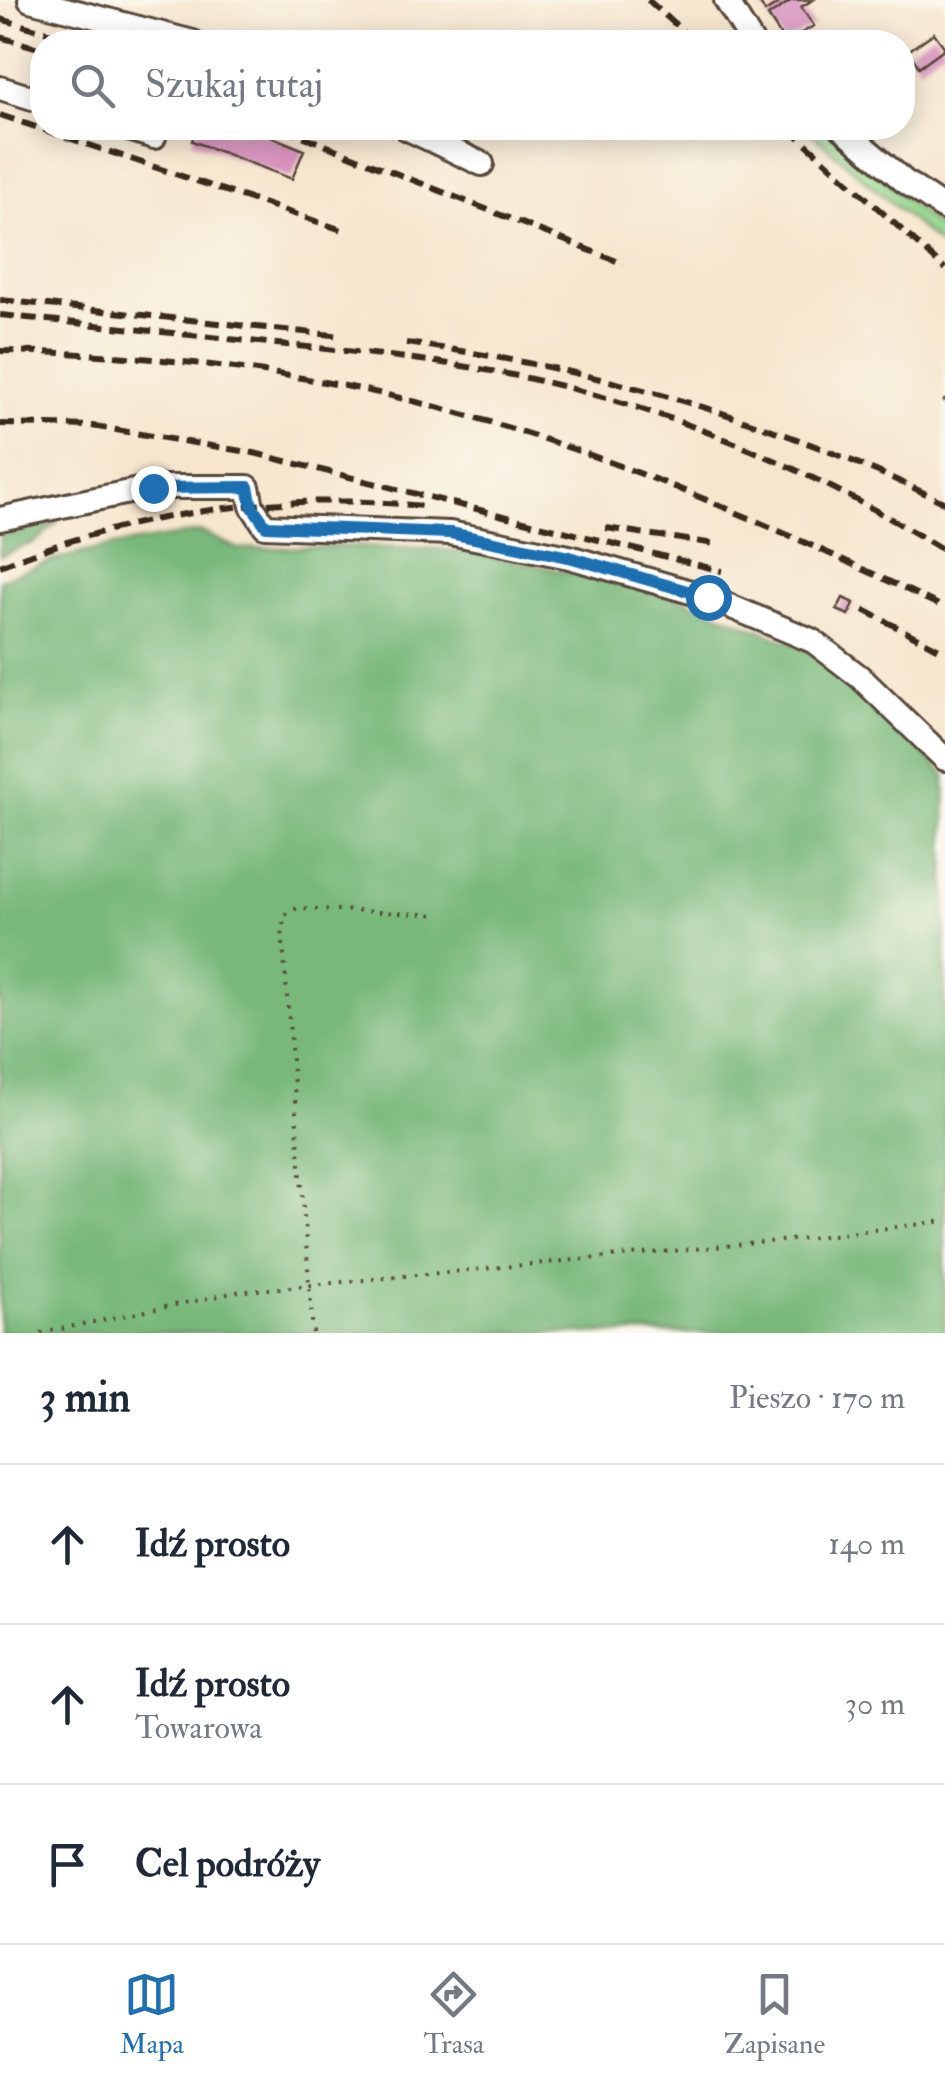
<!DOCTYPE html>
<html lang="pl">
<meta charset="utf-8">
<style>
:root{--surface:#fff;--page:#f6f6f7;--text:#1f2937;--muted:#747a83;--line:#e0e1e3;--accent:#1f6fb2}
body{margin:0;font-family:"IM FELL Double Pica",serif;background:var(--page);color:var(--text)}
.stop{position:absolute;width:30px;height:30px;margin:-22px;border:8px solid #1f6fb2;border-radius:50%;background:#fff}
.stop.end{background:#1f6fb2;border-color:#fff;box-shadow:0 2px 10px #0008}
.list{margin:0;padding:0;list-style:none}
h2{display:flex;justify-content:space-between;align-items:center;height:130px;margin:0;padding:0 40px;font-size:42px}
h2 small{font-size:32px;font-weight:400;color:var(--muted)}
.list li{display:grid;grid-template-columns:65px 1fr auto;gap:30px;align-items:center;box-sizing:border-box;height:160px;padding:0 40px;border-top:2px solid var(--line)}
.list b{display:block;font-size:38px;white-space:nowrap}
.list p{margin:0;font-size:32px;white-space:nowrap;color:var(--muted)}
.list em{font-size:32px;font-style:normal;color:var(--muted)}
.icon{flex:none;width:55px;height:55px;fill:none;stroke:currentColor;stroke-width:2;stroke-linecap:round;stroke-linejoin:round}
.map{position:relative;flex:none;width:945px;height:1333px;overflow:hidden}
.search{position:absolute;background:var(--surface);box-shadow:0 5px 25px #0003;left:30px;right:30px;top:30px;height:110px;display:flex;align-items:center;gap:25px;box-sizing:border-box;padding:0 35px;border-radius:40px;color:var(--muted);font-size:38px}
.sheet{height:610px;background:var(--surface)}
nav{display:flex;justify-content:space-around;align-items:center;box-sizing:border-box;height:140px;border-top:2px solid var(--line);background:var(--surface);font-size:28px;color:var(--muted)}
nav a{display:grid;justify-items:center;gap:5px}
nav .on{color:var(--accent)}
.map>svg:first-child{display:block}
</style>
<div class="map">
<svg width="945" height="1333" viewBox="0 0 945 1333">
<rect width="100%" height="100%" fill="#fbf7ec"/>
<filter id="ink" filterUnits="userSpaceOnUse"><feTurbulence type="fractalNoise" baseFrequency=".01" numOctaves="2"/><feDisplacementMap in="SourceGraphic" scale="20" xChannelSelector="R" yChannelSelector="G"/><feConvolveMatrix kernelMatrix="1 2 1 2 8 2 1 2 1" color-interpolation-filters="sRGB"/></filter>
<filter id="wash" filterUnits="userSpaceOnUse"><feTurbulence type="fractalNoise" baseFrequency=".0048" numOctaves="4" result="noise"/><feDisplacementMap in="SourceGraphic" scale="40" xChannelSelector="R" yChannelSelector="G"/><feGaussianBlur stdDeviation="2.25" result="paint"/><feColorMatrix in="noise" values="0 0 0 0 0 0 0 0 0 0 0 0 0 0 0 0 0 1.4 0 .05"/><feComposite in="paint" operator="in"/></filter>
<g filter="url(#wash)">
<rect width="100%" height="100%" fill="#f6e6ce"/>
<path fill="#95d78f" stroke="#688056" stroke-width="2.5" d="M 806,128 L 825,128 L 835,136 L 945,234 L 945,250 Z"/>
<path fill="#78b87a" stroke="#5a714c" stroke-width="2.5" d="M 59,521 L 35,542 L 0,556 L 0,536 Z
M 201,532 L 238,549 L 337,546 L 439,549 L 503,558 L 675,596 L 805,648 L 872,700 L 945,775 L 945,1333 L 0,1333 L 0,580 C 71,550 126,543 201,532 Z"/>
<g id="blocks">
<path fill="#d892be" d="M 758,0 L 784,0 L 765,12 Z
M 792,0 L 813,0 L 801,7 L 814,26 L 785,42 L 768,16 Z
M 934,33 L 945,48 L 919,67 L 908,51 Z
M 196,128 L 250,128 L 304,150 L 292,179 L 192,141 Z
M 843,598 L 854,603 L 849,615 L 837,610 Z"/>
</g>
</g>
<g filter="url(#ink)">
<use href="#blocks" fill-opacity="0" stroke="#574638" stroke-width="2.5"/>
<g fill="none" stroke-linecap="round" stroke-linejoin="round">
<g stroke="#574638" stroke-width="28">
<path id="minor" d="M 30,0 L 193,42
M 726,0 L 752,42
M 0,88 L 42,101
M 125,128 L 154,137
M 406,128 L 482,164
M 842,128 L 904,181 L 945,209
M 0,519 L 153,487 L 248,487 L 252,506 L 265,526 L 450,533 L 569,557 L 708,597 L 813,641 L 860,677 L 945,759"/>
</g>
<path stroke="#574638" stroke-width="4" stroke-dasharray="2.5 8" stroke-linecap="butt" d="M 943,400 L 945,401
M 41,1333 L 237,1292 L 800,1239 L 945,1221
M 313,1333 L 282,930 L 285,915 L 297,908 L 441,915"/>
<use href="#minor" stroke="#fff" stroke-width="22"/>
<path stroke="#3b2a1e" stroke-width="6" stroke-dasharray="15 8" stroke-linecap="butt" d="M 648,0 L 695,42
M 0,19 L 84,42
M 0,37 L 42,49
M 0,115 L 348,232
M 282,128 L 624,264
M 789,128 L 945,269
M 0,300 L 342,336
M 0,315 C 95,325 191,335 287,345 C 367,353 447,361 527,378 C 675,410 816,471 945,551
M 406,343 C 595,368 774,419 945,503
M 0,351 C 149,354 299,370 444,409 C 618,456 783,530 945,608
M 0,424 L 92,426 L 254,453 L 722,571
M 606,528 L 715,544
M 0,566 C 131,513 281,491 422,506
M 864,610 L 945,652"/>
</g>
</g>
<g fill="none" stroke-linecap="round" stroke-linejoin="round" filter="url(#ink)">
<path stroke="#1f6fb2" stroke-width="12" d="M 153,488 L 248,487 L 252,506 L 266,526 L 450,533 L 569,557 L 708,597"/>
</g>
</svg>
<div class="stop" style="left:708px;top:597px"></div>
<div class="stop end" style="left:153px;top:488px"></div>
<div class="search"><svg class="icon" aria-label="search" viewBox="0 0 24 24"><circle cx="10" cy="10" r="6"/><path d="M15 15l6 6"/></svg>Szukaj tutaj</div>
</div>
<section class="sheet">
<h2>3 min<small>Pieszo · 170 m</small></h2>
<ul class="list">
<li><svg class="icon" aria-label="ahead" viewBox="0 0 24 24"><path d="M12 20V5M6 11l6-6 6 6"/></svg><div><b>Idź prosto</b></div><em>140 m</em></li>
<li><svg class="icon" aria-label="ahead" viewBox="0 0 24 24"><path d="M12 20V5M6 11l6-6 6 6"/></svg><div><b>Idź prosto</b><p>Towarowa</p></div><em>30 m</em></li>
<li><svg class="icon" aria-label="arrive" viewBox="0 0 24 24"><path d="M6 21V4h12l-3 4 3 4H6"/></svg><div><b>Cel podróży</b></div></li>
</ul>
</section>
<nav>
<a class="on"><svg class="icon" aria-label="map" viewBox="0 0 24 24"><path d="M3 6l6-2 6 2 6-2v14l-6 2-6-2-6 2zM9 4v14M15 6v14"/></svg>Mapa</a>
<a><svg class="icon" aria-label="directions" viewBox="0 0 24 24"><path d="M12 3l9 9-9 9-9-9zM9 14v-3h6M13 9l2 2-2 2"/></svg>Trasa</a>
<a><svg class="icon" aria-label="saved" viewBox="0 0 24 24"><path d="M7 4h10v16l-5-4-5 4z"/></svg>Zapisane</a>
</nav>
